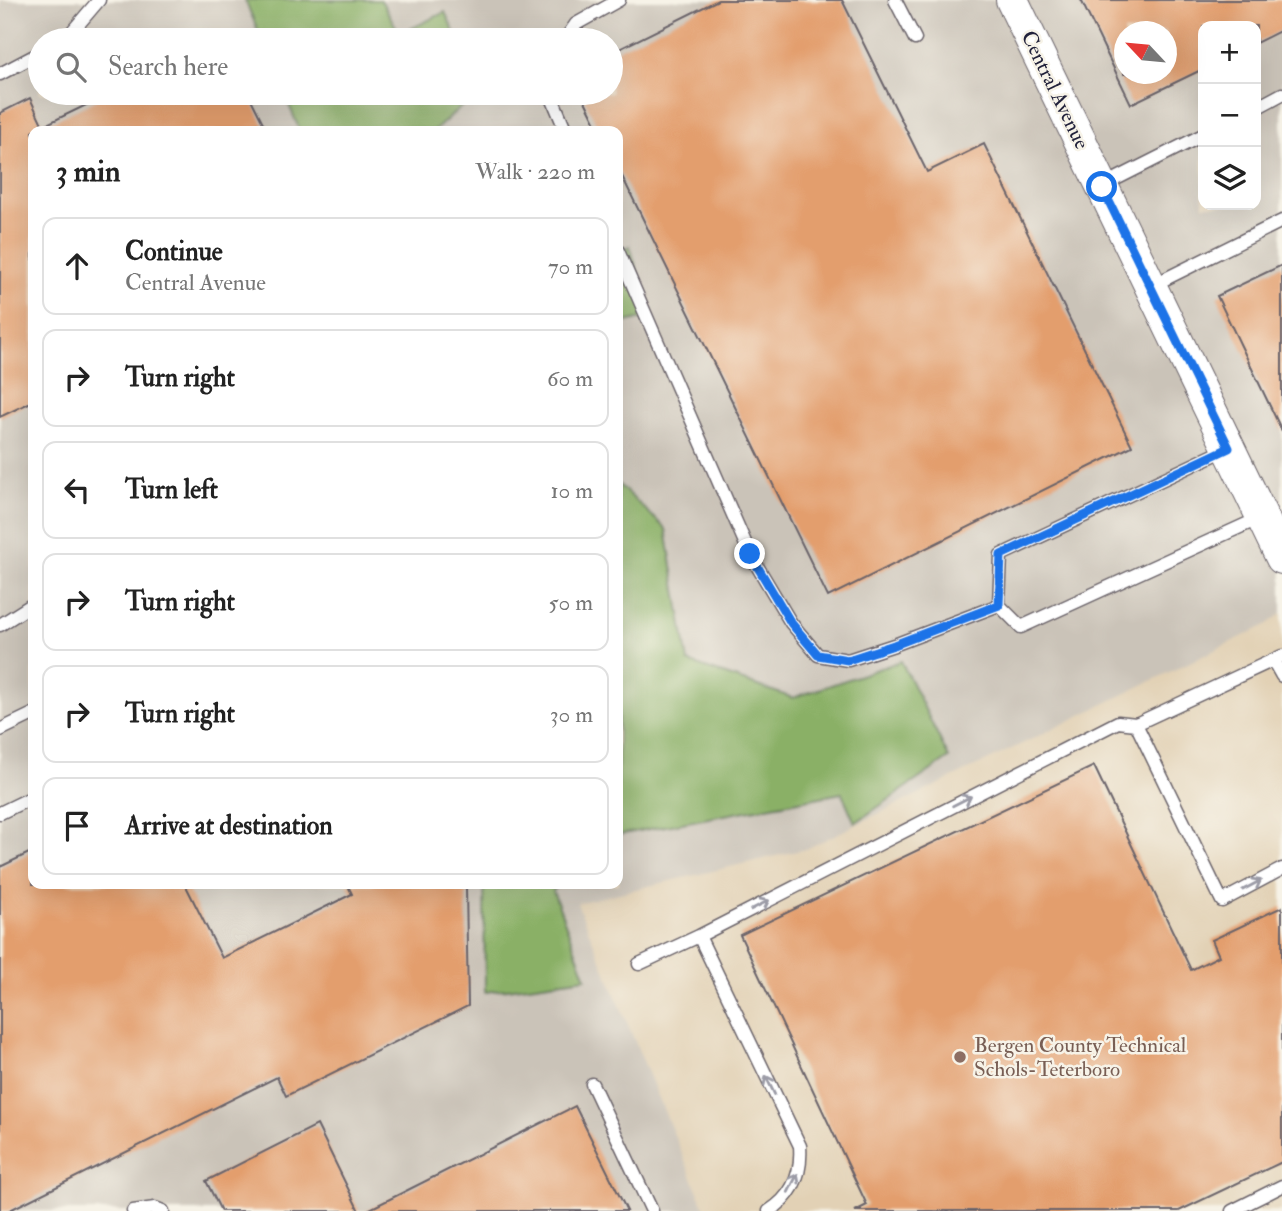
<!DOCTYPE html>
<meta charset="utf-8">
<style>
:root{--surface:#fff;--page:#f6f6f6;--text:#222;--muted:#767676;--line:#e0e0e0}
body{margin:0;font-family:"IM FELL Double Pica",serif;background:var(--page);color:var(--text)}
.controls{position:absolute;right:21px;top:21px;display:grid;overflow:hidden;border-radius:14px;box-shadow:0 7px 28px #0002}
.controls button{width:63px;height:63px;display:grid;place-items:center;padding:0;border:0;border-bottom:2px solid var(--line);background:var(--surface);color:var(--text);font:35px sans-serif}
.compass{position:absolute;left:1114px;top:21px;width:63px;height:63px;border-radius:50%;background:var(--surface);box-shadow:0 7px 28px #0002;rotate:296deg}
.stop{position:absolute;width:21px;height:21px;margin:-16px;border:5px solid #1a73e8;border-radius:50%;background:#fff}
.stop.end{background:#1a73e8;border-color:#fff;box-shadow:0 2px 7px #0008}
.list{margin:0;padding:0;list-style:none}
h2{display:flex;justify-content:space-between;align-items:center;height:91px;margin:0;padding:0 28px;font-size:30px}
h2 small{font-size:23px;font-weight:400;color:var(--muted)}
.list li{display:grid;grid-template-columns:46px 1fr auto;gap:21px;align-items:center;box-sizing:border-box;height:98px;margin:0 14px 14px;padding:0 14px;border:2px solid var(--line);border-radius:14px}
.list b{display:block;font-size:26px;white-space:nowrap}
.list p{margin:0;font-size:23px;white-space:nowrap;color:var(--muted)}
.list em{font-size:23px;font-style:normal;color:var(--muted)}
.icon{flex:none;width:38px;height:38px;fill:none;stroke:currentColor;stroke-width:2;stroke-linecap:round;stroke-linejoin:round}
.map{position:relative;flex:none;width:1282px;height:1211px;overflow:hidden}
.search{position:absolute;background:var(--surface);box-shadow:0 7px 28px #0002;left:28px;top:28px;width:595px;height:77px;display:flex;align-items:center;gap:18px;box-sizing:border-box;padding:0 24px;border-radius:38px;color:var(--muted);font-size:26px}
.panel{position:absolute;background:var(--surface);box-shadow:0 7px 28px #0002;left:28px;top:126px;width:595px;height:763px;border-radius:14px}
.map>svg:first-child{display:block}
</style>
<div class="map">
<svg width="1282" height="1211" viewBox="0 0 1282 1211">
<rect width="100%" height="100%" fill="#f7f3e8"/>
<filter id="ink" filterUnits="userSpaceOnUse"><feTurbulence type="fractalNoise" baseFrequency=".0143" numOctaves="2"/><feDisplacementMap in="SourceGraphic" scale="14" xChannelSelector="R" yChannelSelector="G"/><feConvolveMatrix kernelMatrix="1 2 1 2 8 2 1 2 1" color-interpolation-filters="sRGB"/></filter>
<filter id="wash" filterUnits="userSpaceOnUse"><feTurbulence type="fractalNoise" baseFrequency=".00686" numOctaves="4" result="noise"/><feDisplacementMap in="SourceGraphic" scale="28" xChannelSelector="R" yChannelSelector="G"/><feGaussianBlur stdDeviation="1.57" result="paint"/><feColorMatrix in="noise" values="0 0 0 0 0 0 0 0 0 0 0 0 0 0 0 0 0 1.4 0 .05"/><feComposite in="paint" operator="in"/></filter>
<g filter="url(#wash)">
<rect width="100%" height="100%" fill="#f2dfc2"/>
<path fill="#e2d1b5" d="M 1282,613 L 1282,1211 L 699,1211 L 576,903 L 806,849 Z"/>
<path fill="#cac3b8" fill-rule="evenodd" d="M 0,0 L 1282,0 L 1282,613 L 1266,625 L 806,849 L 577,903 L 706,1211 L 0,1211 ZM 1203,26 L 1256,26 L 1256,205 L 1203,205 ZM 1124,32 L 1166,32 L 1166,74 L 1124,74 ZM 40,40 L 611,40 L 611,93 L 40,93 ZM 33,131 L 618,131 L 618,884 L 33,884 Z"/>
<path fill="#8ab066" stroke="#566950" stroke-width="2" d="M 245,0 L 381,0 L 400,34 L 445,12 L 458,40 L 262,40 Z
M 284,93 L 477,93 L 434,131 L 300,131 Z
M 630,246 L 651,316 L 618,324 L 618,252 Z
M 618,484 L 666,529 L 688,662 L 793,698 L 901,661 L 949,758 L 855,823 L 842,793 L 618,835 Z
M 484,884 L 558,884 L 553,891 L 586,978 L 485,992 Z"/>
<g id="blocks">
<path fill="#e39e6d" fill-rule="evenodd" d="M 718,0 L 842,0 L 927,172 L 984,144 L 1132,446 L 828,597 L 618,168 L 618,131 L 600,131 L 581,93 L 611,93 L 611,53 Z
M 1081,0 L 1282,0 L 1282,30 L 1256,43 L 1256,26 L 1203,26 L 1203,69 L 1131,104 ZM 1124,32 L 1166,32 L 1166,74 L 1124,74 Z
M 111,93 L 201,93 L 204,99 L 217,93 L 248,93 L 267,131 L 33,131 L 33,401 L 0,417 L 0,113 L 30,98 L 43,126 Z
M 1282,265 L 1282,431 L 1217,296 Z
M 1094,766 L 1191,970 L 1219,956 L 1212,940 L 1282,907 L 1282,1162 L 1179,1211 L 855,1211 L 867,1205 L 740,935 Z
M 33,851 L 33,884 L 185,884 L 222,958 L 352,894 L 347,884 L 464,884 L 466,887 L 468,1006 L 286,1096 L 277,1077 L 8,1211 L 0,1211 L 0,867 Z
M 575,1106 L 627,1211 L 366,1211 Z
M 317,1125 L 359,1211 L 221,1211 L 206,1181 Z"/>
</g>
</g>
<g filter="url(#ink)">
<use href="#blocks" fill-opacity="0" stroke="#6b646a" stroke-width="2"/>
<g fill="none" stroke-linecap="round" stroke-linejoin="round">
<g stroke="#6b646a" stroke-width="15">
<path id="service" d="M 895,0 L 915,39
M 65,40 L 99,0
M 565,40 L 576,24 L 619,0
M 0,74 L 40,53
M 550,93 L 566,131
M 1256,108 L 1282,94
M 1102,186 L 1203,135
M 618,251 L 750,554 L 791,623 L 818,655 L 848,660 L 894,645 L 999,605
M 1151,286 L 1282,221
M 1229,448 L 1001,555 L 999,605 L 1021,627 L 1262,517
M 0,625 L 33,604
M 1273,660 L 1282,676
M 1136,724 L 1222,901 L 1282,869
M 0,730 L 33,714
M 0,813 L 33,797
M 699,936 L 800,1146 C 802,1173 793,1196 769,1211
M 639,964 L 699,936 L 1118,722 L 1136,724 L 1282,656
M 592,1084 L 652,1211
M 133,1211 L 155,1208 L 163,1211
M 1232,1211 L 1282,1186"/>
</g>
<g stroke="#6b646a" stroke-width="34">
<path id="tertiary" d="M 1012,0 L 1282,558"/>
</g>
<use href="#service" stroke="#fff" stroke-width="12"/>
<use href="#tertiary" stroke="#fff" stroke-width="32"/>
</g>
<defs><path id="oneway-shaft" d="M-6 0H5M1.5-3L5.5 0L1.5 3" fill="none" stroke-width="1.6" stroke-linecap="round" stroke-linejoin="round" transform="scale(1.75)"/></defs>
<g stroke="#9c9ca7">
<use href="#oneway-shaft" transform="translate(962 801) rotate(-27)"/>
<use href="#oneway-shaft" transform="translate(1252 885) rotate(-28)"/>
<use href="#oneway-shaft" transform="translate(760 905) rotate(-27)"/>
<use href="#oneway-shaft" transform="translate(770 1085) rotate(-116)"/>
<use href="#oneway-shaft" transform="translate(793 1183) rotate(-63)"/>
</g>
</g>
<g fill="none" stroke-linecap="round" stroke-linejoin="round" filter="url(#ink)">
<path stroke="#1a73e8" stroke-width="9" d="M 750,554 L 791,623 L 818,655 L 848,660 L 894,645 L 999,605 L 1001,555 L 1229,448 L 1102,187"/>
</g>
<circle fill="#8d6e63" stroke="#f7f3e8" stroke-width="2.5" cx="960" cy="1057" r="7"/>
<g text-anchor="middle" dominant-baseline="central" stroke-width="5" stroke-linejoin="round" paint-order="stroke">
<g font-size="21" fill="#22223b" stroke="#f7f3e8">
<text transform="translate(1055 90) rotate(64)">Central Avenue</text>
</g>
<g font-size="21" fill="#785e54" stroke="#f7f3e8" text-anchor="start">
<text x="974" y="1045">Bergen County Technical<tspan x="974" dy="24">Schols-Teterboro</tspan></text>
</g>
</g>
</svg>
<div class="controls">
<button>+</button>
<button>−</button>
<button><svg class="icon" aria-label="layers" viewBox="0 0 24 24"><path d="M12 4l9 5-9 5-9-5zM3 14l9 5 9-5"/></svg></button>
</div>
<svg class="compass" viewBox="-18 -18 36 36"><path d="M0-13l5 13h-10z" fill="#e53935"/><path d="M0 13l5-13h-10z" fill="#767676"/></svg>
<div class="stop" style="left:1102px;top:187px"></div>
<div class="stop end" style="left:750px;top:554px"></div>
<div class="search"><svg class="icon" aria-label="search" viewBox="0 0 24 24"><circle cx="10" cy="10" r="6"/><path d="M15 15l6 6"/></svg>Search here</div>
<section class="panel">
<h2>3 min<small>Walk · 220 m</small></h2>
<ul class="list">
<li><svg class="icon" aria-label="ahead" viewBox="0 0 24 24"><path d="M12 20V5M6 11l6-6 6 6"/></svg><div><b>Continue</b><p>Central Avenue</p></div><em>70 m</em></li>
<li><svg class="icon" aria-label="right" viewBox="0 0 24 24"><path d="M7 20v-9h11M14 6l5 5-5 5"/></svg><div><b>Turn right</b></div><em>60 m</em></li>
<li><svg class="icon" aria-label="left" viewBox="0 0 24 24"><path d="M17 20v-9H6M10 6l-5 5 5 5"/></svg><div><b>Turn left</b></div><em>10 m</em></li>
<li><svg class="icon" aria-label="right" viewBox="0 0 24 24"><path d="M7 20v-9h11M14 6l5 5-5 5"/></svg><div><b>Turn right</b></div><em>50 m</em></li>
<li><svg class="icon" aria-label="right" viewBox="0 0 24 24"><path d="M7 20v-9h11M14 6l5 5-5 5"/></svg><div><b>Turn right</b></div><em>30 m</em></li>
<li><svg class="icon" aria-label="arrive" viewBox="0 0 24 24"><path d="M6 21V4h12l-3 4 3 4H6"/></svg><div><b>Arrive at destination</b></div></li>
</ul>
</section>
</div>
